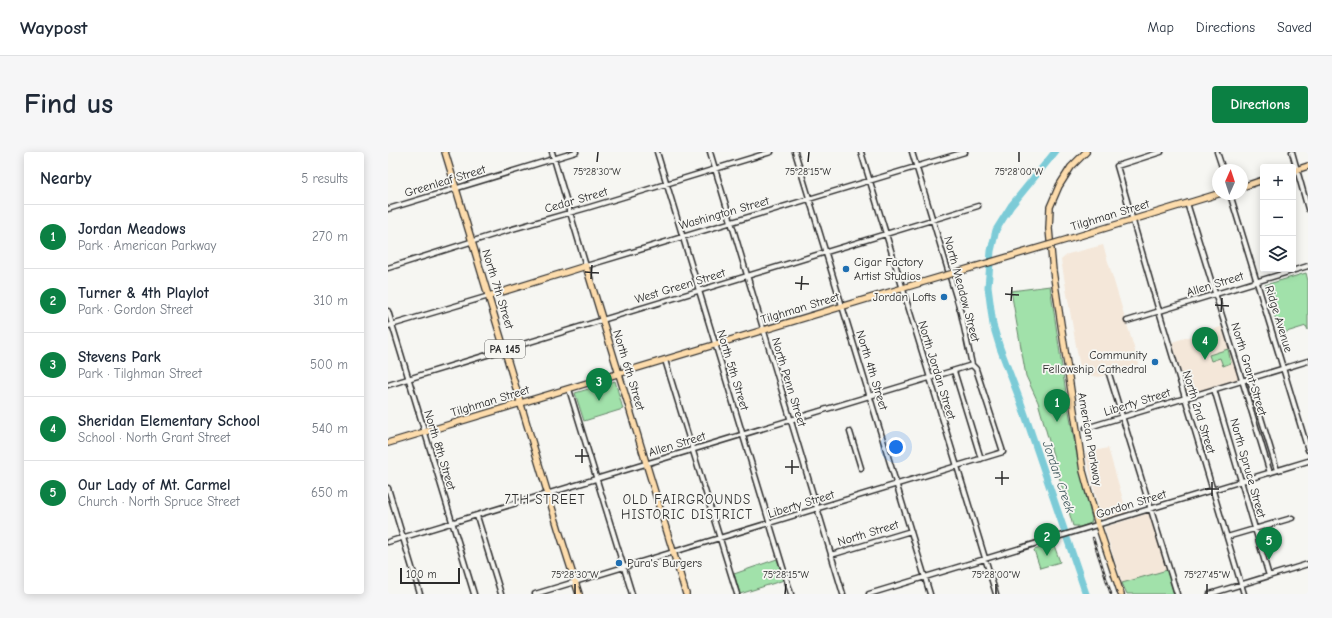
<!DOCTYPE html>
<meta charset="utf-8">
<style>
:root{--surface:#fff;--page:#f6f6f7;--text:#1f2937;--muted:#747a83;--line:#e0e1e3;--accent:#0b8043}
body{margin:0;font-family:"Comic Neue",sans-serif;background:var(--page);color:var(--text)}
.controls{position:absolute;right:12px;top:12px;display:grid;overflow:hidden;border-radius:4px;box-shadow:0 2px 10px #0003}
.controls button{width:36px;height:36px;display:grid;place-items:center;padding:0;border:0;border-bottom:1px solid var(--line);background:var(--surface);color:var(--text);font:20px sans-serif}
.compass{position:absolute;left:824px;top:12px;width:36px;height:36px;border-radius:50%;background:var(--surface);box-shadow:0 2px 10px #0003;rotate:3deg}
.scale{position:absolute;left:12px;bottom:10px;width:60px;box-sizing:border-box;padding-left:4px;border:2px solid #2b2b2b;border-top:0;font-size:11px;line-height:14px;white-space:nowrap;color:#2b2b2b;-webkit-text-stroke:3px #f6f6f2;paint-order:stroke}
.you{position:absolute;left:508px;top:295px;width:14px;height:14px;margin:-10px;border:3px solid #fff;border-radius:50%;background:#1a73e8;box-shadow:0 0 0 6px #1a73e833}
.badge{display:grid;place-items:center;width:26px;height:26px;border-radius:50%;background:var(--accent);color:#fff;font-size:13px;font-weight:700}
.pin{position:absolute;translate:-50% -33px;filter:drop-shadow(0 1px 2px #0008)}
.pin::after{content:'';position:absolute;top:21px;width:14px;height:12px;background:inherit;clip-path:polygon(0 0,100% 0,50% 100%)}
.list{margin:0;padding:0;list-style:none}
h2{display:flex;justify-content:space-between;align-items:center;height:52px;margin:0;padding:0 16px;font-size:17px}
h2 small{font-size:13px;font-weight:400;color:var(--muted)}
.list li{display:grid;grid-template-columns:26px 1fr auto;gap:12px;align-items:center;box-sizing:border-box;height:64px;padding:0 16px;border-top:1px solid var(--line)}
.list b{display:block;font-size:15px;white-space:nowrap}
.list p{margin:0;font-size:13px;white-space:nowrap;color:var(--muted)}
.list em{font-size:13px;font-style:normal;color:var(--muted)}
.icon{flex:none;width:22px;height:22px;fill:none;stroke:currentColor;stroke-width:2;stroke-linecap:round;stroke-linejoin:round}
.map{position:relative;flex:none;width:920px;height:442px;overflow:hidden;border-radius:4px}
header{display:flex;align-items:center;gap:24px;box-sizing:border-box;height:56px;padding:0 20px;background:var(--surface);border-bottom:1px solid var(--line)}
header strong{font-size:19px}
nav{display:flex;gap:22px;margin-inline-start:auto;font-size:14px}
.intro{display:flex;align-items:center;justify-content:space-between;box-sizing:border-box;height:96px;padding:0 24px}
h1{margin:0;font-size:28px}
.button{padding:10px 18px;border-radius:4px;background:var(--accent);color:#fff;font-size:14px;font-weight:700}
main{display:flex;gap:24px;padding:0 24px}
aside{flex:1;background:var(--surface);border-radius:4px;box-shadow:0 2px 10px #0003}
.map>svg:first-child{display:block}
</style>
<header>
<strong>Waypost</strong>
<nav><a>Map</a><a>Directions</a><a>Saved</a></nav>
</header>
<div class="intro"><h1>Find us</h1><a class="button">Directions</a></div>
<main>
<aside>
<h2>Nearby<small>5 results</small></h2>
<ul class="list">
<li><span class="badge">1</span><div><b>Jordan Meadows</b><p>Park · American Parkway</p></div><em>270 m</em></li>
<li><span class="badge">2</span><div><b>Turner &amp; 4th Playlot</b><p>Park · Gordon Street</p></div><em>310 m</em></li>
<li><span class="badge">3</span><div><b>Stevens Park</b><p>Park · Tilghman Street</p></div><em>500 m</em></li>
<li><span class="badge">4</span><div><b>Sheridan Elementary School</b><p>School · North Grant Street</p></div><em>540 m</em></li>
<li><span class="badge">5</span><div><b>Our Lady of Mt. Carmel</b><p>Church · North Spruce Street</p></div><em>650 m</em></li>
</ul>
</aside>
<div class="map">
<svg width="920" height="442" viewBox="0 0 920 442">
<rect width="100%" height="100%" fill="#f6f6f2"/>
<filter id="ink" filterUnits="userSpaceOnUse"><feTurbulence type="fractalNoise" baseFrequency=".025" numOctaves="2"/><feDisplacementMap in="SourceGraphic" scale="8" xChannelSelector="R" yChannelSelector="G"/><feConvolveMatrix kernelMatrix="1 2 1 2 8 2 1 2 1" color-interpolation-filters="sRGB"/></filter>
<g filter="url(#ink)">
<path fill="#f4e7d9" d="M 715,93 L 751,212 L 711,225 L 693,222 L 673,108 L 680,102 Z
M 836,174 L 851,226 L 850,228 L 800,242 L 784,190 Z
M 720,296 L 739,361 L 718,367 L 714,366 L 712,361 L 697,301 Z
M 761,361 L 762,363 L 779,418 L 734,431 L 717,378 L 717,375 Z"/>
<path fill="#a1e1aa" stroke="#66866a" d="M 918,121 L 920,129 L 920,178 L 918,174 L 892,182 L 877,133 Z
M 662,134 C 674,212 683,291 704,367 L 703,371 L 690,376 L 690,374 L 685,374 L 650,250 L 638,224 L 623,139 Z
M 840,197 L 843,211 L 835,214 L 832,206 L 823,209 L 821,203 Z
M 227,229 L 235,257 L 196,269 L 187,241 Z
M 664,392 L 667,396 L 672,410 L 652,416 L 646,398 Z
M 389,407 L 396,428 L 352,442 L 346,422 Z
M 779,418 L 786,442 L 739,442 L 734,431 Z"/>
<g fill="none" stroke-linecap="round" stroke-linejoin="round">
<path stroke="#7bcbd7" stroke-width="7" d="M 667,0 L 623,54 L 608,78 L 603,99 L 600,135 L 605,173 L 612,196 L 633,251 L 698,442"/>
<g stroke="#2b2b2b" stroke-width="7">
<path id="minor" d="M 164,0 L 198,114 L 577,0
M 269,0 L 403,442
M 322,0 L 455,442
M 407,0 L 542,442
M 473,0 L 608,442
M 773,0 L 729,14 L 771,159 L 856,442
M 829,0 L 835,18
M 904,0 L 920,57
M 842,42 L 920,298
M 799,51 L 854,228 L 882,321
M 0,57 L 188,0
M 0,116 L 114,80 L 202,55 L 383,0
M 0,159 L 86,442
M 739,169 L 920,114
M 0,174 L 101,144
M 277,208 L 349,442
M 566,219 L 593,307
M 721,222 L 789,442
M 861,226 L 889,318
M 0,233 L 590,54
M 181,237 L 244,442
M 826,237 L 881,424
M 698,276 L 920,209
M 462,280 L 473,316
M 0,336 L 32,442
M 89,364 L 113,442
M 839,385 L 904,366
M 0,390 L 584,213
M 443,403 L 523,379
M 147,442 L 615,300 L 588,217 L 584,213 L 573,161 L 524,0
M 481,442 L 920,309
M 822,442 L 920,412"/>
</g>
<g stroke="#2b2b2b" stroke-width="8">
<path id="major" d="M 57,0 L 171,379 L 191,442
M 698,0 L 683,15 L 671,34 L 662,55 L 661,77 L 665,119 L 695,319 L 710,373 L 733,442
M 905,19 L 920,14
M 854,35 L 875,28
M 681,87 L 830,42
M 101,144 L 198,114 L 298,442
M 0,291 L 532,131"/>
</g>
<use href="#minor" stroke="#f6f6f2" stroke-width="4"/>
<use href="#major" stroke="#fddcac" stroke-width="5.5"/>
<g stroke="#2b2b2b" stroke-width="2.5">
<path id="rail" d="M 705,386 L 723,442"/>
</g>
<use href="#rail" stroke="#f6f6f2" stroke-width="1" stroke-dasharray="3" stroke-linecap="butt"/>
<g stroke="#2b2b2b" stroke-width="8" stroke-linecap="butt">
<path id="major-bridge" d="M 532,131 L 681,87"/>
</g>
<use href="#major-bridge" stroke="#fddcac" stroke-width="5.5"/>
</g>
</g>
<path fill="none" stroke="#2b2b2b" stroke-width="1.5" d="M 209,10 L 210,0M 420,10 L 421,0M 631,10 L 631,0M 197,120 L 211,121M 203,127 L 204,113M 407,131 L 421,132M 413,138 L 414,124M 617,142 L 631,143M 623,149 L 624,135M 827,153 L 841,154M 833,160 L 834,146M 187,304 L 201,304M 194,311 L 194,297M 397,315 L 411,315M 404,322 L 404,308M 607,326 L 621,326M 614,333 L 614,319M 817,337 L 831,337M 824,344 L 824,330M 187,442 L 187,432M 397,442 L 398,432M 608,442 L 608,432M 819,442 L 819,432"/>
<g fill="#1f6fb2" stroke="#f6f6f2" stroke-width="1.5">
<circle cx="458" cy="117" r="4"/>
<circle cx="556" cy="145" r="4"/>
<circle cx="767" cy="210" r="4"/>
<circle cx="231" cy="411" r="4"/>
</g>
<g text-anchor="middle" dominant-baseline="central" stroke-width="3.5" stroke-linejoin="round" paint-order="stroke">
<rect fill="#f6f6f2" stroke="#686867" stroke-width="1" x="97" y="188" width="40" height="18" rx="3"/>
<g font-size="11" font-weight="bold" fill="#2b2b2b">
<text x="117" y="197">PA 145</text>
</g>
<g font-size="12" fill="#2b2b2b" stroke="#f6f6f2">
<text transform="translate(57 29) rotate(-17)">Greenleaf Street</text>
<text transform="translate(188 48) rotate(-16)">Cedar Street</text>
<text transform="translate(336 61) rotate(-16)">Washington Street</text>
<text transform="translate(722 63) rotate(-17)">Tilghman Street</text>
<text transform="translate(827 132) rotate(-17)">Allen Street</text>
<text transform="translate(292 134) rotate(-17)">West Green Street</text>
<text transform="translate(110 137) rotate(73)">North 7th Street</text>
<text transform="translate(574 137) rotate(75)">North Meadow Street</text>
<text transform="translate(412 156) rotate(-17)">Tilghman Street</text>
<text transform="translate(891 167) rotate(73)">Ridge Avenue</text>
<text transform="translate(861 217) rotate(73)">North Grant Street</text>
<text transform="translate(241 218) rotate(73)">North 6th Street</text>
<text transform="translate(345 218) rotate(73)">North 5th Street</text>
<text transform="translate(484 218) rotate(73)">North 4th Street</text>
<text transform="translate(549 218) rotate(73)">North Jordan Street</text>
<text transform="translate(401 230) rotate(73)">North Penn Street</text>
<text transform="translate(102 249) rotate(-17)">Tilghman Street</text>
<text transform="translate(749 250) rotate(-17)">Liberty Street</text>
<text transform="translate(811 260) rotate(73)">North 2nd Street</text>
<text transform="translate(702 287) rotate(80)">American Parkway</text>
<text transform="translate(289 292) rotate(-17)">Allen Street</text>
<text transform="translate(52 298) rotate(73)">North 8th Street</text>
<text transform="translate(860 316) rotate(74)">North Spruce Street</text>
<text transform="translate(413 352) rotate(-17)">Liberty Street</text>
<text transform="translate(743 352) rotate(-17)">Gordon Street</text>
<text transform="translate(480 381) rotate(-17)">North Street</text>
</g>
<g font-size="12" fill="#2b2b2b" stroke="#f6f6f2" text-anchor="start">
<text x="466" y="110">Cigar Factory<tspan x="466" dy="14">Artist Studios</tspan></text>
<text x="548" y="145" text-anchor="end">Jordan Lofts</text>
<text x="759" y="203" text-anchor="end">Community<tspan x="759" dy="14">Fellowship Cathedral</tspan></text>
<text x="239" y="411">Pura's Burgers</text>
</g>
<g font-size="13" font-style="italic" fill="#435b5f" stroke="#f6f6f2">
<text transform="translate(671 325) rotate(71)">Jordan Creek</text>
</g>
<g font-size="13" letter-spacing="1" fill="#2b2b2b" stroke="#f6f6f2">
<text x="157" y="347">7TH STREET</text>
<text x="299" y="347">OLD FAIRGROUNDS<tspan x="299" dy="15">HISTORIC DISTRICT</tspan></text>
</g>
</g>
<g font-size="10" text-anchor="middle" fill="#2b2b2b" stroke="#f6f6f2" stroke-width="3.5" stroke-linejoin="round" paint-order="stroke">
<text x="209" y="23">75°28'30"W</text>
<text x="420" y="23">75°28'15"W</text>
<text x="631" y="23">75°28'00"W</text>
<text x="187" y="426">75°28'30"W</text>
<text x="398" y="426">75°28'15"W</text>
<text x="608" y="426">75°28'00"W</text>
<text x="819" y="426">75°27'45"W</text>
</g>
</svg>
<div class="controls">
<button>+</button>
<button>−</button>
<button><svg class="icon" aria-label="layers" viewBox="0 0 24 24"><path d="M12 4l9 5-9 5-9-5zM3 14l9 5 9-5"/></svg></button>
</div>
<svg class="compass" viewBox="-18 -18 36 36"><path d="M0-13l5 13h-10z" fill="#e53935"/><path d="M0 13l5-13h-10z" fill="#747a83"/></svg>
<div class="scale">100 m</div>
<div class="you"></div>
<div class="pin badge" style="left:669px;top:270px">1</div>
<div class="pin badge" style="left:659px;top:404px">2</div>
<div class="pin badge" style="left:211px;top:249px">3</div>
<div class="pin badge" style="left:817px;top:208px">4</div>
<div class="pin badge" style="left:881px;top:408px">5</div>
</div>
</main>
